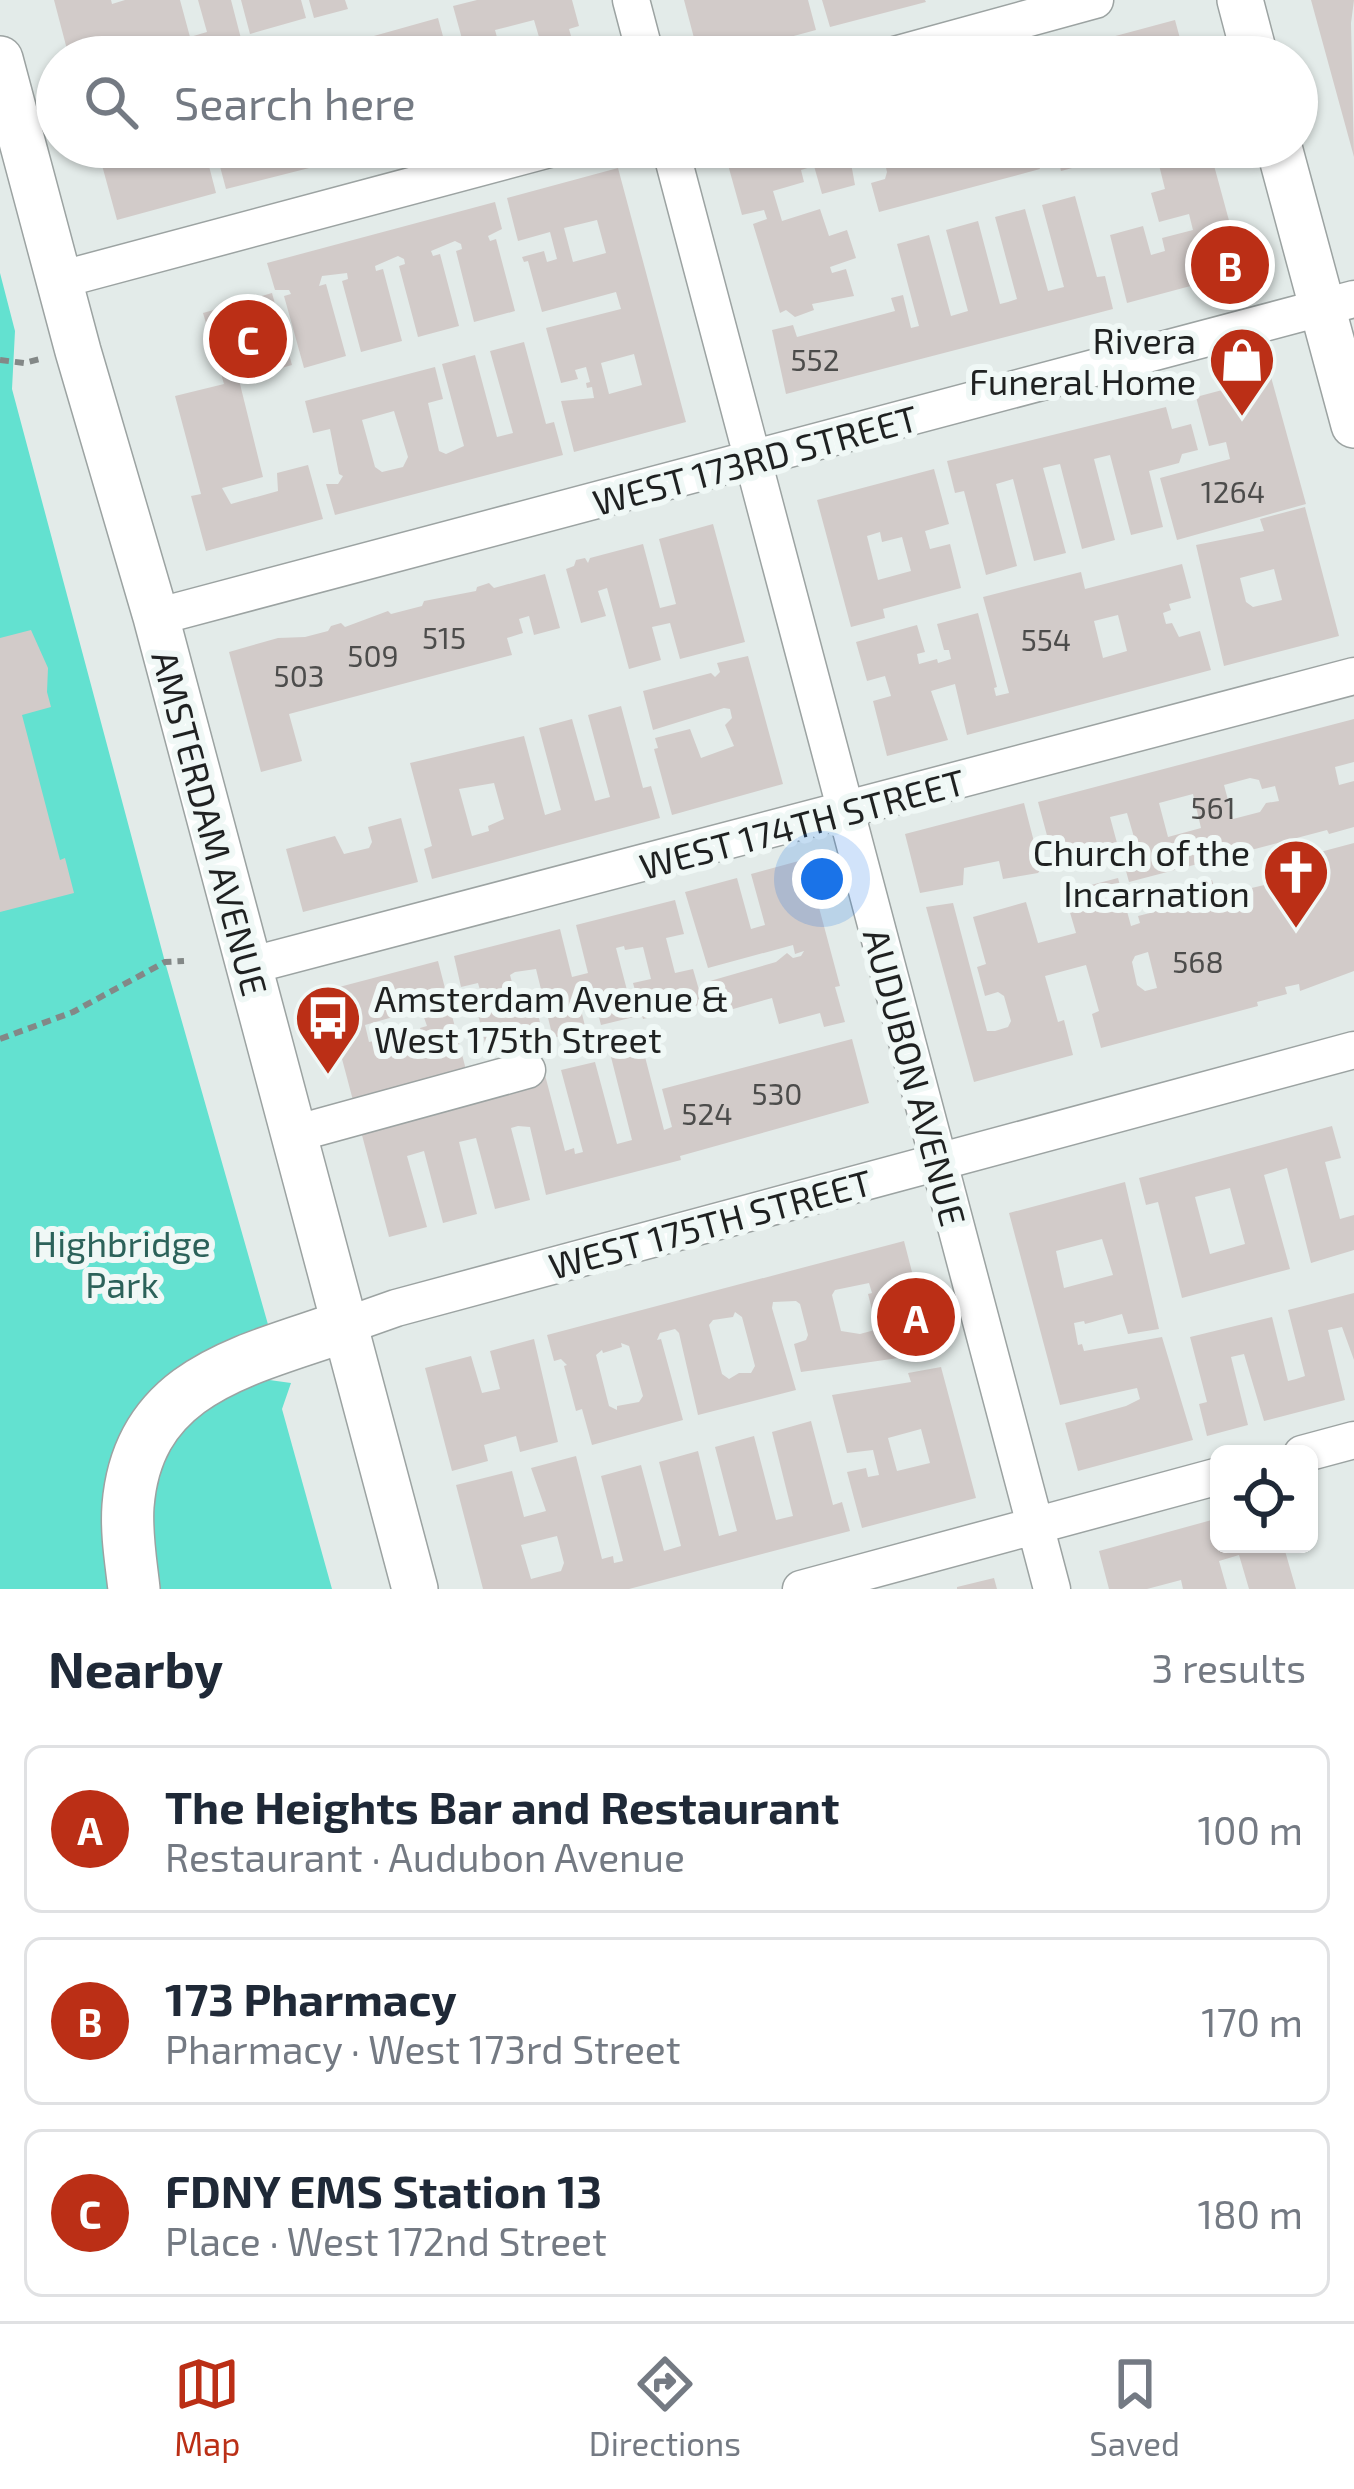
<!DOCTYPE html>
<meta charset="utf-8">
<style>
:root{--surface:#fff;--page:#f6f6f7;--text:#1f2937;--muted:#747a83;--line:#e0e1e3;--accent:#bb2f16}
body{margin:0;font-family:"Exo 2",sans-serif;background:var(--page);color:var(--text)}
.controls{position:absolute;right:36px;bottom:36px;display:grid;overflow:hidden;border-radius:18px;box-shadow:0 3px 9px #0004}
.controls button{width:108px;height:108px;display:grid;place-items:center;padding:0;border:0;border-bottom:3px solid var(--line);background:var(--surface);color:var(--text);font:60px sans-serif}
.you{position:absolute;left:822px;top:879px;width:42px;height:42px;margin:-30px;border:9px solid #fff;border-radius:50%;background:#1a73e8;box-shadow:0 0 0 18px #1a73e833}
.badge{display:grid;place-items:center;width:78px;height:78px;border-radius:50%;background:var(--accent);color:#fff;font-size:39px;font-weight:700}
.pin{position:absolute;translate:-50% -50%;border:6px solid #fff;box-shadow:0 3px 12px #0006}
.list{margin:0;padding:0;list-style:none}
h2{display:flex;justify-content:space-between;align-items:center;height:156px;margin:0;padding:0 48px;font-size:51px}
h2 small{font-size:39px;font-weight:400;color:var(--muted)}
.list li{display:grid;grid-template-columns:78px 1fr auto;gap:36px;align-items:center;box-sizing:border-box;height:168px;margin:0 24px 24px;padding:0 24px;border:3px solid var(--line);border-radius:18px}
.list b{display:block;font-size:45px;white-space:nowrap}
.list p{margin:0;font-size:39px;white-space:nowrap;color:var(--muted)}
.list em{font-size:39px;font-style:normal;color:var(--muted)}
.icon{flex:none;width:66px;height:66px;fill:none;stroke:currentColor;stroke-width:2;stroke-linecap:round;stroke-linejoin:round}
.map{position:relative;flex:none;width:1354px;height:1589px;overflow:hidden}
.search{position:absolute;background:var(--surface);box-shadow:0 3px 9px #0004;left:36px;right:36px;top:36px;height:132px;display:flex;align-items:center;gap:30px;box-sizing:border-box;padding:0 42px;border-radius:66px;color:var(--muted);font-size:45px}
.sheet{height:732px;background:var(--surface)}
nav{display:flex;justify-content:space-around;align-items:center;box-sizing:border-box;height:168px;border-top:3px solid var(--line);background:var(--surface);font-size:33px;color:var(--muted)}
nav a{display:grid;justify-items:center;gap:6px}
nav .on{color:var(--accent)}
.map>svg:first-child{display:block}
</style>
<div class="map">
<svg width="1354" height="1589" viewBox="0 0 1354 1589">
<rect width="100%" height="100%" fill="#e3ebe9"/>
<path fill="#63e1d0" d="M 0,273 L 15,331 L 12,389 L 165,962 L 271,1335 L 197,1365 L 117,1589 L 0,1589 Z
M 255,1378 L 291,1383 L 282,1409 L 332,1589 L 150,1589 L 148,1488 L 171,1433 Z"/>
<path fill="#d2cbc9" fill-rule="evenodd" d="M 54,0 L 111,0 L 112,4 L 125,0 L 180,0 L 190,37 L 207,32 L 198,0 L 231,0 L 245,54 L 142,57 L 137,38 L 106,49 L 107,55 L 69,57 Z
M 241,0 L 301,0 L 306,18 L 250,34 Z
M 309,0 L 345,0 L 348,9 L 314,18 Z
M 477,0 L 572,0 L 579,26 L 569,29 L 577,57 L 467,57 L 453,6 ZM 534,20 L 539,37 L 500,48 L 495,30 Z
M 684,0 L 808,0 L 816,30 L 716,57 L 699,57 Z
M 822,0 L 925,0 L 926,2 L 830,27 Z
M 1311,0 L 1354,0 L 1351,23 L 1354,157 Z
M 438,18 L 447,51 L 432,57 L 299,57 Z
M 1175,20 L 1185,57 L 1041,57 L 1041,56 Z
M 97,147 L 133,148 L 142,167 L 164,159 L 168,161 L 168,147 L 204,147 L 216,193 L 117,220 Z
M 223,147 L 263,149 L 384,149 L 226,189 L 218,159 L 226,157 Z
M 723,147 L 848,147 L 855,185 L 822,194 L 814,166 L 801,170 L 804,182 L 773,191 L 782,221 L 820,209 L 829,236 L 847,230 L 856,258 L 830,267 L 832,273 L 846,269 L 854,296 L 812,304 L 814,310 L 795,317 L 786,310 L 780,313 L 753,224 L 767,219 L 764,210 L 742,215 Z
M 881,147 L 924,147 L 927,158 L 970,147 L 1034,147 L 1040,169 L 879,212 L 871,183 L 885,179 L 887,172 Z
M 1055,147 L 1147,147 L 1147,148 L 1061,171 Z
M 1209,147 L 1243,272 L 1127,303 L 1110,235 L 1143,226 L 1151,255 L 1165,251 L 1162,238 L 1193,230 L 1189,214 L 1159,222 L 1151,193 L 1165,189 L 1158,161 Z
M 618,168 L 686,422 L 574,452 L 561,401 L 594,398 L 592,387 L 587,388 L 586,383 L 590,382 L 586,367 L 575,370 L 578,379 L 561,383 L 546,328 L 621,309 L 616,292 L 542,312 L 528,261 L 524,262 L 522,257 L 544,251 L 547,262 L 557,259 L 550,232 L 518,241 L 507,198 ZM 597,220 L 606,253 L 573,262 L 564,228 ZM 634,354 L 642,385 L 609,394 L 601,363 Z
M 1075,196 L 1097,277 L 1105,276 L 1113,309 L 786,394 L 772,330 L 793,325 L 797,337 L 884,314 L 895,311 L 891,298 L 903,295 L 911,328 L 919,326 L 897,244 L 929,235 L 951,316 L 968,311 L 946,230 L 978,221 L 1000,304 L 1008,302 L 1017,299 L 995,217 L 1025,209 L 1048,291 L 1064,287 L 1042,205 Z
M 495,202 L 502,229 L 488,236 L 490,241 L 496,239 L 515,311 L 474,322 L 456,251 L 462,249 L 461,244 L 455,241 L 431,251 L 433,256 L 440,254 L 459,326 L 418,337 L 399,266 L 405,264 L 404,259 L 398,256 L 375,266 L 376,271 L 383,269 L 402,341 L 361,352 L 342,281 L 348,279 L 347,273 L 322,276 L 319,286 L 326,284 L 346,356 L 304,368 L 284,296 L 291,294 L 289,290 L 275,290 L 267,263 Z
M 272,293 L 292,365 L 239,380 L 263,477 L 222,488 L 231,504 L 278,491 L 277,473 L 308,465 L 323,519 L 206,551 L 191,496 L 201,494 L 175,396 L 224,384 L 203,313 Z
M 524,342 L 546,424 L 554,422 L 563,455 L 335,515 L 326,484 L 338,484 L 343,476 L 339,474 L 330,429 L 313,433 L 305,401 L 435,367 L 443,399 L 428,403 L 439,451 L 446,454 L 464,446 L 442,364 L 475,355 L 497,437 L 513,433 L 490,351 ZM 394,411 L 408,457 L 403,467 L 382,472 L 375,467 L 362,420 Z
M 1271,377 L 1306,504 L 1177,540 L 1160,478 L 1230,459 L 1226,442 L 1209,446 L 1196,397 Z
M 1166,407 L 1172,429 L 1191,424 L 1198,450 L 1182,454 L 1179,463 L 1149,471 L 1163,527 L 1131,535 L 1110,455 L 1094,459 L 1115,540 L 1082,549 L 1060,464 L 1051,466 L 1043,468 L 1066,553 L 1034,561 L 1013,479 L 1003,482 L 996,484 L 1017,566 L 986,575 L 964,491 L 955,493 L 947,461 Z
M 934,469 L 949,524 L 925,531 L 930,549 L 950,544 L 961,588 L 883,609 L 885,618 L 851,627 L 817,500 ZM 880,532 L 882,542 L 902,537 L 911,571 L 878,580 L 867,536 Z
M 1305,507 L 1339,636 L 1224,666 L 1196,545 L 1264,531 L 1260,519 ZM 1274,569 L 1282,600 L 1253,607 L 1246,602 L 1240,578 Z
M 713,524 L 745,642 L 680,659 L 670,623 L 652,627 L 661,660 L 629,669 L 607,588 L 598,591 L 606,616 L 581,623 L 566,569 L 574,566 L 576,560 L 585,558 L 588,563 L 590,558 L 643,544 L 660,608 L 676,604 L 659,539 Z
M 1182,564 L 1191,598 L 1169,604 L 1171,610 L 1163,613 L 1166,624 L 1172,623 L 1179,637 L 1200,631 L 1211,670 L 967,735 L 955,684 L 931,691 L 948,740 L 887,756 L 873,701 L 891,696 L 885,676 L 867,681 L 856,642 L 917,625 L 925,652 L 917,654 L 919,664 L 937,659 L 938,663 L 951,659 L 949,650 L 944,650 L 937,624 L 978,613 L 997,687 L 994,688 L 996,696 L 1009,693 L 983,597 L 1081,572 L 1085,589 ZM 1118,615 L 1127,651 L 1103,658 L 1094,621 Z
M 545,574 L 560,628 L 534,635 L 529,616 L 519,619 L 523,633 L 507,638 L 512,655 L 289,714 L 302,761 L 261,772 L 229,652 L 278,638 L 305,637 L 328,631 L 331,626 L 341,623 L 345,627 L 388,611 L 391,614 L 422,606 L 424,601 L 476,591 L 477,587 L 489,583 L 494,588 Z
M 31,630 L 48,668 L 47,692 L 51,707 L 22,715 L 60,860 L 65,858 L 74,893 L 0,912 L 0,638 Z
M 748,656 L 783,784 L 672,815 L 654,749 L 658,748 L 655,738 L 690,729 L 701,758 L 734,746 L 725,725 L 732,718 L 730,709 L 724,708 L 653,730 L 643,691 L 711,673 L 715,677 L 720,672 L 717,663 Z
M 621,706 L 643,788 L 651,786 L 660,818 L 432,879 L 424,849 L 432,846 L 410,763 L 524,736 L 545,815 L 561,810 L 539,728 L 572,719 L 595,801 L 610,797 L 588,715 ZM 494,783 L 504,819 L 488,826 L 489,831 L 472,836 L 459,789 Z
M 1354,719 L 1354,762 L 1335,767 L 1339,785 L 1354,781 L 1354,827 L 1329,834 L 1327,830 L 1129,882 L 1120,849 L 1136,844 L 1127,813 L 1110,817 L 1117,843 L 1052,854 L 1038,802 ZM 1250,778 L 1259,780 L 1262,789 L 1275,786 L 1279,801 L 1266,803 L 1260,812 L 1233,819 L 1224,785 ZM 1193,794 L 1201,828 L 1168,837 L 1159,803 Z
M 1024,803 L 1041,869 L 1038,873 L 1003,879 L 999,861 L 964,868 L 963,885 L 920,893 L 905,834 Z
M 401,818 L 418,882 L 303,912 L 286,849 L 335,836 L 344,854 L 369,848 L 372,842 L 368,827 Z
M 1354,843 L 1354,971 L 1300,991 L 1299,984 L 1285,987 L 1287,994 L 1257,1002 L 1258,1006 L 1101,1048 L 1092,1014 L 1099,1011 L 1086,965 L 1045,976 L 1058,1022 L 1064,1020 L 1073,1055 L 974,1082 L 926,907 L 953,903 L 987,1031 L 995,1031 L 1008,1027 L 1011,1021 L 1004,996 L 998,992 L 985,996 L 977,967 L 986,964 L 973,917 L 1026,902 L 1038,943 L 1076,933 L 1064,892 L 1118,878 L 1131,926 L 1140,923 L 1138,916 L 1150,913 L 1146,897 L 1212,880 L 1217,896 L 1295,878 L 1290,860 ZM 1148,952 L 1157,988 L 1145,991 L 1137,985 L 1132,962 L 1135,956 Z
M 806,859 L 840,986 L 835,987 L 845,1022 L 824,1027 L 820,1013 L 779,1024 L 772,998 L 719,1013 L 710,981 L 776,962 L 787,953 L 793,958 L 801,956 L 804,951 L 795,954 L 793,945 L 708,968 L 685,892 L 737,878 L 751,929 L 765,925 L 751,874 Z
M 675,900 L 684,934 L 666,938 L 675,973 L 693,969 L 703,1004 L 643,1019 L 633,983 L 651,979 L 643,947 L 625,950 L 624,946 L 616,948 L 634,1017 L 601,1025 L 596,1006 L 581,1010 L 586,1030 L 553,1038 L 536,969 L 515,972 L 510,975 L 519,1009 L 536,1005 L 544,1040 L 488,1055 L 473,994 L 480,990 L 478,983 L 461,987 L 454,956 L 560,929 L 572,977 L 588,973 L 576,925 Z
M 438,961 L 466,1070 L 355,1108 L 324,991 ZM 421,1009 L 427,1026 L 420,1028 L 425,1044 L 391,1053 L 387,1038 L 369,1042 L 365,1025 Z
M 852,1039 L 869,1103 L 680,1156 L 681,1160 L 546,1195 L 530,1127 L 518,1126 L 511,1128 L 530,1200 L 495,1209 L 476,1138 L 459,1142 L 477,1214 L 443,1223 L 424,1151 L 407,1156 L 427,1227 L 389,1237 L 358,1120 L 425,1108 L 545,1075 L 565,1151 L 574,1148 L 575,1154 L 583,1152 L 561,1070 L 595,1062 L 617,1144 L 632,1140 L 611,1057 L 643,1049 L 664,1130 L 672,1127 L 662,1089 Z
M 1332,1126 L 1341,1158 L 1325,1162 L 1340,1219 L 1354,1215 L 1354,1250 L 1311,1263 L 1287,1168 L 1264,1175 L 1290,1269 L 1182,1298 L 1158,1202 L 1146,1205 L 1139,1178 ZM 1230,1188 L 1245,1244 L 1210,1254 L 1195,1197 Z
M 1125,1182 L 1159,1329 L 1128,1334 L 1122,1314 L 1085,1324 L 1084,1321 L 1074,1323 L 1078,1345 L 1082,1344 L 1084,1351 L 1162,1337 L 1193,1440 L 1078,1471 L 1065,1423 L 1126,1406 L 1140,1399 L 1137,1388 L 1060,1405 L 1009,1213 ZM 1102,1239 L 1113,1275 L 1064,1288 L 1056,1251 Z
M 904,1241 L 933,1353 L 801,1372 L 794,1344 L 806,1340 L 808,1335 L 800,1304 L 796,1301 L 773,1302 L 772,1308 L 796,1390 L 698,1415 L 679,1333 L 675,1329 L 660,1333 L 657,1340 L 661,1339 L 683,1420 L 592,1445 L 582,1409 L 576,1411 L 564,1366 L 567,1365 L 561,1359 L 554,1361 L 547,1335 ZM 869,1283 L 872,1293 L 868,1294 L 875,1321 L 879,1319 L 882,1328 L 860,1334 L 841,1331 L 832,1295 L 835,1290 ZM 735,1312 L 742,1317 L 755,1366 L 751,1373 L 739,1373 L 729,1379 L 722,1374 L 709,1325 L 713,1320 L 733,1317 ZM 621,1343 L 629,1346 L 643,1396 L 639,1402 L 617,1406 L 617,1410 L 609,1406 L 596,1355 L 602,1350 L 603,1353 L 622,1347 Z
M 1354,1293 L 1354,1360 L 1342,1327 L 1328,1330 L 1345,1400 L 1264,1421 L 1244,1354 L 1231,1357 L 1248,1425 L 1207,1436 L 1199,1404 L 1207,1402 L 1190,1337 L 1272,1317 L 1288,1381 L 1296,1379 L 1305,1376 L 1288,1310 Z
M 534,1339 L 558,1442 L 520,1452 L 516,1436 L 484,1445 L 488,1461 L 452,1471 L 425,1368 L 471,1356 L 482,1393 L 500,1389 L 490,1351 Z
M 941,1367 L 976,1498 L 862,1528 L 847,1472 L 866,1468 L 868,1477 L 879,1475 L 873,1450 L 847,1453 L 832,1395 L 911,1382 L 908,1373 ZM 921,1429 L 930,1463 L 897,1471 L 888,1438 Z
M 811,1421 L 833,1505 L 842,1502 L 850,1531 L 629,1589 L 483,1589 L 456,1485 L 512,1471 L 524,1517 L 546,1511 L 531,1468 L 576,1456 L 602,1559 L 613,1556 L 614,1563 L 623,1561 L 601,1476 L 641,1465 L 664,1551 L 681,1546 L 659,1462 L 698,1451 L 719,1536 L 737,1531 L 715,1447 L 754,1436 L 776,1520 L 793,1516 L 772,1432 ZM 557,1536 L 564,1563 L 561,1571 L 531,1579 L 521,1545 Z
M 1219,1518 L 1219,1544 L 1283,1544 L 1296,1589 L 1249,1589 L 1239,1555 L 1219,1561 L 1227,1589 L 1183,1589 L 1181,1580 L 1147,1589 L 1109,1589 L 1099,1551 Z
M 994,1578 L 997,1589 L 957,1589 L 957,1587 Z"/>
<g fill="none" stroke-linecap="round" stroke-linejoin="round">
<g stroke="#9ca3a2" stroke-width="39">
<path id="minor" d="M 631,0 L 646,57
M 887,57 L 1095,0
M 670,147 L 1052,1589
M 59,280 L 557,147
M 156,617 L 1354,299
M 249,966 L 1354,676
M 294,1134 L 527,1070
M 345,1326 L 396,1308 L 1354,1050
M 1302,1454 L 1354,1440
M 801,1589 L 1219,1476"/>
</g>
<g stroke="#9ca3a2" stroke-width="48">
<path id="major" d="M 1240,0 L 1255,57
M 0,59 L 78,351 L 156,617 L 415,1589
M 1279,147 L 1354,425"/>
</g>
<g stroke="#9ca3a2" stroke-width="54">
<path id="highway" d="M 134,1589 C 131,1562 126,1534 128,1506 C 138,1380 246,1361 345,1326"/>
</g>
<path stroke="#838887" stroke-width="6" stroke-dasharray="9 6" stroke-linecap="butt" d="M 0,360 L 24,363 L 44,358
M 0,1039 L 73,1012 L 165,962 L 184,961"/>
<use href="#minor" stroke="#fff" stroke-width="36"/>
<use href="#major" stroke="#fff" stroke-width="45"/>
<use href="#highway" stroke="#fff" stroke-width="51"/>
</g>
<defs>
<g id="shop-pin" transform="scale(3.45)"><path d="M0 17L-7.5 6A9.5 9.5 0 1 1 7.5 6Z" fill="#bb2f16" stroke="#f0f8f6"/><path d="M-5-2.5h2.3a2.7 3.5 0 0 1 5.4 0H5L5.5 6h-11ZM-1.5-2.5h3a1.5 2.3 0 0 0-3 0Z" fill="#fff"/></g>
<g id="church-pin" transform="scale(3.45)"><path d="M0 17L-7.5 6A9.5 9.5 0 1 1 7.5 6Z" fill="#bb2f16" stroke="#f0f8f6"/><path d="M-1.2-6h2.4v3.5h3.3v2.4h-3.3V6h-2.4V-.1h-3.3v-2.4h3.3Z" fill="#fff"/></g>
<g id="bus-pin" transform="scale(3.45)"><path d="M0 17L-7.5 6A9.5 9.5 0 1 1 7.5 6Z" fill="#bb2f16" stroke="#f0f8f6"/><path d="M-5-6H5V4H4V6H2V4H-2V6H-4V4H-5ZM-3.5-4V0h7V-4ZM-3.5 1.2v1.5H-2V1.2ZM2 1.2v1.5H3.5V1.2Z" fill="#fff"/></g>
</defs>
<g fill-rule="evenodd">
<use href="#shop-pin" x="1242" y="360"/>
<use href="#church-pin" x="1296" y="872"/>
<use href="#bus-pin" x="328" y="1018"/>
</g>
<g text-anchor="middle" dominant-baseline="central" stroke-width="12" stroke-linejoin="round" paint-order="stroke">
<g font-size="30" fill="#4c4c4b">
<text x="815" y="359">552</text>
<text x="1233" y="491">1264</text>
<text x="444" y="637">515</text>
<text x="1046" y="639">554</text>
<text x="373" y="655">509</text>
<text x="299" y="675">503</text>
<text x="1213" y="807">561</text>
<text x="1198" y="961">568</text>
<text x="777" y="1093">530</text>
<text x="707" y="1113">524</text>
</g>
<g font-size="36" fill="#1f2121" stroke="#f0f8f6" text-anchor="end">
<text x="1196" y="339">Rivera<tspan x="1196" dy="41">Funeral Home</tspan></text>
<text x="1250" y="851">Church of the<tspan x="1250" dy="41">Incarnation</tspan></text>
<text x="374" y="997" text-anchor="start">Amsterdam Avenue &amp;<tspan x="374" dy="41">West 175th Street</tspan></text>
</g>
<g font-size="36" fill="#1f2121" stroke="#f0f8f6">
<text transform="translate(755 459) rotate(-15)">WEST 173RD STREET</text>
<text transform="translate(211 823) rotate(75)">AMSTERDAM AVENUE</text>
<text transform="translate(802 823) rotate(-15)">WEST 174TH STREET</text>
<text transform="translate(916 1077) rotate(75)">AUDUBON AVENUE</text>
<text transform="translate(710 1223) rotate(-15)">WEST 175TH STREET</text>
</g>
<g font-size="36" fill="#2c625a" stroke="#f0f8f6">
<text x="122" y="1242">Highbridge<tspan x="122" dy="41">Park</tspan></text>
</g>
</g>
</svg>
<div class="controls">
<button><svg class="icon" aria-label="locate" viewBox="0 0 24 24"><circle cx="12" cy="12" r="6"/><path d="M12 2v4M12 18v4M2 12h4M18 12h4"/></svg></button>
</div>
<div class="you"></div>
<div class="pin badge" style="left:916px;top:1317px">A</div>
<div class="pin badge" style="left:1230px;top:265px">B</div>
<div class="pin badge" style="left:248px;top:339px">C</div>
<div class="search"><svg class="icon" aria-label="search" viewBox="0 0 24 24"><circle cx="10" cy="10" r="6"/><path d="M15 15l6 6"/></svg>Search here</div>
</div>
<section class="sheet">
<h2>Nearby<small>3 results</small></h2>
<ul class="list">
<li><span class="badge">A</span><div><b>The Heights Bar and Restaurant</b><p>Restaurant · Audubon Avenue</p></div><em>100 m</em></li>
<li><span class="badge">B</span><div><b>173 Pharmacy</b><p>Pharmacy · West 173rd Street</p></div><em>170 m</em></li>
<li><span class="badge">C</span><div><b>FDNY EMS Station 13</b><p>Place · West 172nd Street</p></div><em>180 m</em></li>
</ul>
</section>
<nav>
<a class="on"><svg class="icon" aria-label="map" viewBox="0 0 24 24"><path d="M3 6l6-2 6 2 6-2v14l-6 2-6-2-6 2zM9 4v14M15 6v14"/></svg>Map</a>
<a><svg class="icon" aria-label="directions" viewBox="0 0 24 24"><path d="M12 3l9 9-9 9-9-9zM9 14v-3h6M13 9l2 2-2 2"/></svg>Directions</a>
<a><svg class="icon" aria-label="saved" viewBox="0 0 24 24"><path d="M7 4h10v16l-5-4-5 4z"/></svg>Saved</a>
</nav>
